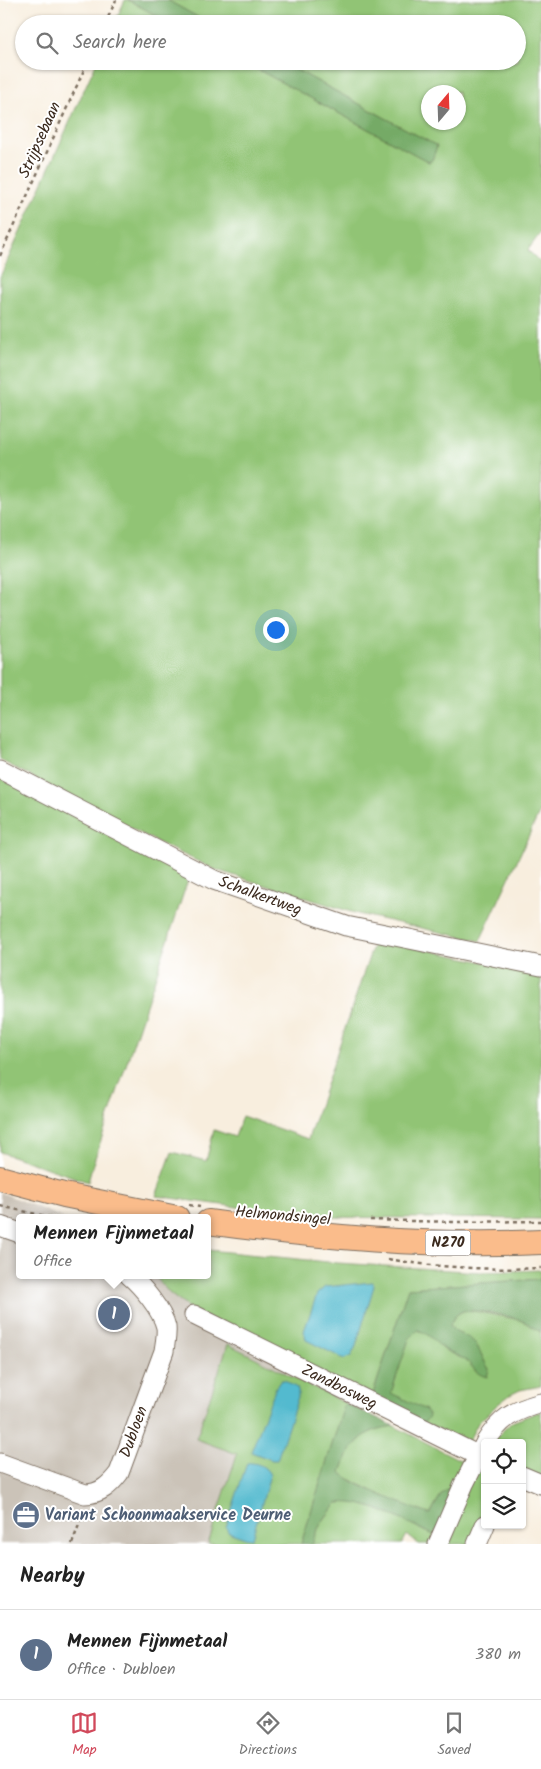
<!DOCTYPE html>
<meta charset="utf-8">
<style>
:root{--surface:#fff;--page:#f2f2f2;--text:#222;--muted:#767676;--line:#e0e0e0;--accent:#d1495b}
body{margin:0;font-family:Kalam,sans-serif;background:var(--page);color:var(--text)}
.controls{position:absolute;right:15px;bottom:15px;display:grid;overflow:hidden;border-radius:5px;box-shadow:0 1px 4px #0004}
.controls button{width:45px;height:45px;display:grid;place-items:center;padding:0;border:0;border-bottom:1px solid var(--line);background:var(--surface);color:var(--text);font:25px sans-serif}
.compass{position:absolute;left:421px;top:85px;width:45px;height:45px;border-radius:50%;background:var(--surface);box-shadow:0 1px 4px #0004;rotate:19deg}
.you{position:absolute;left:275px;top:629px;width:18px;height:18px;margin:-12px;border:4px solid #fff;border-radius:50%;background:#1a73e8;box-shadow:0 0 0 8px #1a73e833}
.badge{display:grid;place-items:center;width:32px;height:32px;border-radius:50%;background:var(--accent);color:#fff;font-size:16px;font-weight:700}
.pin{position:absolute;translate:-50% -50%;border:2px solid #fff;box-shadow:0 1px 5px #0006}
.popup{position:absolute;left:16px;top:1214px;width:195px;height:65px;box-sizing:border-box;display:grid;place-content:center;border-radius:5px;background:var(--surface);filter:drop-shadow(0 1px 4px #0005);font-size:16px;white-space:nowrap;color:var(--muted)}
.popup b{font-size:19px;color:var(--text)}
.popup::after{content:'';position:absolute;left:50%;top:100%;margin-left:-10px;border:10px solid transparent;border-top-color:var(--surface)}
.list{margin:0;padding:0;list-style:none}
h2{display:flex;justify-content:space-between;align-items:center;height:65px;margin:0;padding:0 20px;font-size:21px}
h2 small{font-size:16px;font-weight:400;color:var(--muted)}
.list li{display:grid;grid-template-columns:32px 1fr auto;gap:15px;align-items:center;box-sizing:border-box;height:90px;padding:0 20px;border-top:1px solid var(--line)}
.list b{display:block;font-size:19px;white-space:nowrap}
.list p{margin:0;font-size:16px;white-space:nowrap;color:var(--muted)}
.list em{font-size:16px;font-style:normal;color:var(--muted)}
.icon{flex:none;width:28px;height:28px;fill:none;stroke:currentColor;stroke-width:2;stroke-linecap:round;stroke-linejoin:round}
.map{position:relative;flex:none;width:541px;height:1544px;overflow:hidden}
.search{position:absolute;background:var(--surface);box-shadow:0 1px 4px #0004;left:15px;right:15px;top:15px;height:55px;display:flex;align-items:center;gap:12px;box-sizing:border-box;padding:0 18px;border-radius:28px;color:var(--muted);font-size:19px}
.sheet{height:155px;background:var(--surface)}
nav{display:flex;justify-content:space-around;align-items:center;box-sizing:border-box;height:70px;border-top:1px solid var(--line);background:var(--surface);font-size:14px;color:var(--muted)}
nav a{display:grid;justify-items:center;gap:2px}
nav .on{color:var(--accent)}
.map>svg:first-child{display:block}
</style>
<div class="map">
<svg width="541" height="1544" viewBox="0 0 541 1544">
<rect width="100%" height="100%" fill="#fff"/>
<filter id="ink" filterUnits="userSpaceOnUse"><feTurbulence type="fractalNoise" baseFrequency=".02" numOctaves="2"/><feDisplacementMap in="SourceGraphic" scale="10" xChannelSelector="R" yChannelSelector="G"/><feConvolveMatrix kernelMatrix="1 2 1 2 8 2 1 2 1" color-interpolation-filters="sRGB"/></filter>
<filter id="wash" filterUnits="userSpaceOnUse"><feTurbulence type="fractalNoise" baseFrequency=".0096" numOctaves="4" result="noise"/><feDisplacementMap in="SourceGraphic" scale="20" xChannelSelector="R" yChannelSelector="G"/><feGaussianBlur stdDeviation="1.12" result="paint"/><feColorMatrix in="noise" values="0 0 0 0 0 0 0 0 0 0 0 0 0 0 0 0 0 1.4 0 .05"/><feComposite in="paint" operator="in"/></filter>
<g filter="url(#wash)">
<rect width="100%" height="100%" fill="#f8eede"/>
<path fill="#cbc3b8" d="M 0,1192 L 64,1218 L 20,1218 L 20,1275 L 208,1275 L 315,1271 L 239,1544 L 0,1544 Z"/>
<path fill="#91c475" stroke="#66774a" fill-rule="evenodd" d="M 125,0 L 128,0 L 172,24 L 114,24 Z
M 167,0 L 541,0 L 541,232 L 528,250 L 541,263 L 541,809 L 480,941 L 358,914 L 216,870 L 163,845 L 0,760 L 0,277 L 97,61 L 242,61 L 429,162 L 432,160 L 437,146 L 280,61 L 517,61 L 517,24 L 210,24 ZM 428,92 L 458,92 L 458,122 L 428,122 Z
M 0,778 L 189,877 L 93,1164 L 88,1182 L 0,1152 Z
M 375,939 L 541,974 L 541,1219 L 310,1217 L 156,1196 L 172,1152 L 206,1161 L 214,1130 L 235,1137 L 242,1116 L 308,1139 Z
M 208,1250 L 338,1263 L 481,1272 L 541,1270 L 541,1279 L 408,1288 L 372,1397 L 190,1309 L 170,1294 L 154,1275 L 208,1275 Z
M 468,1310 L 521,1320 L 541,1332 L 541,1386 L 520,1390 L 510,1395 L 497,1405 L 478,1423 L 468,1442 L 424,1423 L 391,1393 L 409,1339 L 418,1330 L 430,1335 L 444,1350 L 468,1361 L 476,1372 L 489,1369 C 483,1361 479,1346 473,1341 C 464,1333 457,1337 450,1325 C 453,1317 459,1311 468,1310 Z
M 228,1344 L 345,1403 L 301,1544 L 208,1544 L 237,1454 L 196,1439 Z
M 541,1411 L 541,1477 L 522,1470 L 522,1443 L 490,1443 L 512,1422 Z
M 394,1426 L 466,1463 L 457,1487 C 442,1488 437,1502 430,1514 C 418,1512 346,1481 341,1472 C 347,1455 356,1437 375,1430 C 380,1428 388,1427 394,1426 Z
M 485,1468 L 485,1507 L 468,1544 L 443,1544 L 474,1472 Z
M 344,1502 C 376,1504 407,1523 436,1536 L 433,1544 L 418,1544 L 407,1535 L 402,1544 L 312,1544 C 316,1528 327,1515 337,1503 Z"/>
<path fill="#74aa66" stroke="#586a42" d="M 128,0 L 167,0 L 210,24 L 172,24 Z
M 242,61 L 280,61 L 437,146 L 432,160 L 429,162 Z
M 541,1279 L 541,1332 C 534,1329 528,1323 521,1320 C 512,1317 471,1308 463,1311 C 457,1313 452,1319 450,1325 C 457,1337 465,1333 473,1341 C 479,1346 483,1361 489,1369 L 487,1377 C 474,1374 474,1366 465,1360 C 459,1355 450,1354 444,1349 C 434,1342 430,1334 418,1330 L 409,1339 L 391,1393 L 426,1410 L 429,1416 L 424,1423 L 372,1397 L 408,1288 Z
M 345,1403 L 394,1426 C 388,1427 380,1428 375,1430 C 356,1437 347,1455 341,1472 C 347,1484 413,1507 428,1514 L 430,1514 L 441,1495 L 449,1488 L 457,1487 L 436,1536 C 408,1524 368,1499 337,1503 C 327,1515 316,1528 312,1544 L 301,1544 Z"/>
<path fill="#52bacf" stroke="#467276" d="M 372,1282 L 374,1286 L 356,1346 L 351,1356 L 344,1359 L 306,1340 L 304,1331 L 317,1294 L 325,1287 Z
M 281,1380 L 285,1380 L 298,1389 L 298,1397 L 277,1460 L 272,1460 L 251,1452 L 276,1387 Z
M 247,1463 C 256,1462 266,1466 270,1475 L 252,1538 L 248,1539 L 228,1532 L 226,1527 Z"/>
</g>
<g filter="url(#ink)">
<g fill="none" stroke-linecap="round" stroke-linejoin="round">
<g stroke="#7d6f61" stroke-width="21">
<path id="minor" d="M 0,769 L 214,880 L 346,926 L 541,966
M 0,1226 L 20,1233
M 194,1315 L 485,1459
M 485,1443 C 500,1418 513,1411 541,1403
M 0,1463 L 85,1494 C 100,1494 110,1485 119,1473 L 164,1351 C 165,1343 167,1335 166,1327 C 162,1310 142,1286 129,1275
M 522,1476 L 541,1484
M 438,1544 L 464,1484 L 485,1443
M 477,1544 L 485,1525"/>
</g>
<g stroke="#7d6f61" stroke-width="26">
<path id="major" d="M 0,1178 L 64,1195 L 177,1218
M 208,1222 C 318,1237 429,1247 541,1242"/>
</g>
<path stroke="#7d6f61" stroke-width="2.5" stroke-dasharray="4 4" stroke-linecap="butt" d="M 105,24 L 116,0
M 0,256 L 88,61
M 189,1205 L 200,1207
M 0,1206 L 54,1218
M 370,1220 L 455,1222 L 541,1221
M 388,1259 C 439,1268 489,1270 541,1268
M 72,1544 L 85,1508"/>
<use href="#minor" stroke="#fff" stroke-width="19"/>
<use href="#major" stroke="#fabc8b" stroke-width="24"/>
</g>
</g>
<defs>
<g id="office-disc" transform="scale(1.4375)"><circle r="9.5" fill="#5c6f8a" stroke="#fff"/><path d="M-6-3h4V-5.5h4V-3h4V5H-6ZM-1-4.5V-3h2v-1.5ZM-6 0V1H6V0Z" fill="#fff"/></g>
</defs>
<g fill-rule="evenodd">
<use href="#office-disc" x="26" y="1515"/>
</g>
<g text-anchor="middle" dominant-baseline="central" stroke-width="4" stroke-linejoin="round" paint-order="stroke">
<rect fill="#fff" stroke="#766a62" stroke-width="1" x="425.5" y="1230.5" width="45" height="25" rx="4"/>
<g font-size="15" font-weight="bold" fill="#3b2a1e">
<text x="448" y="1243">N270</text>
</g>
<g font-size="16" fill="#3b2a1e" stroke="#fff">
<text transform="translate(40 140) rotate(-66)">Strijpsebaan</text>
<text transform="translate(260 896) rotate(20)">Schalkertweg</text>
<text transform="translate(283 1216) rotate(5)">Helmondsingel</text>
<text transform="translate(339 1387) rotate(26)">Zandbosweg</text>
<text transform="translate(134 1432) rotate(-70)">Dubloen</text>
</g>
<g font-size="16" font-weight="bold" fill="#4e5e75" stroke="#fff" text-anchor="start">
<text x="45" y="1515">Variant Schoonmaakservice Deurne</text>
</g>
</g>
</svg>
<div class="controls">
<button><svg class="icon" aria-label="locate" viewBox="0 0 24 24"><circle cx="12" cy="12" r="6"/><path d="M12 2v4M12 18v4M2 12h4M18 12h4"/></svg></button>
<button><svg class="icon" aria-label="layers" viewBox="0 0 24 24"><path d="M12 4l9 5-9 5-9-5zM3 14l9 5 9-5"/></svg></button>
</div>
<svg class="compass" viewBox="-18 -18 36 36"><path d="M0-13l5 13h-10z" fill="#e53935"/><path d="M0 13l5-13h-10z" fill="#767676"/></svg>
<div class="you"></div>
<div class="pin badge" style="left:114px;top:1314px;background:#5c6f8a">1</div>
<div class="popup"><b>Mennen Fijnmetaal</b>Office</div>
<div class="search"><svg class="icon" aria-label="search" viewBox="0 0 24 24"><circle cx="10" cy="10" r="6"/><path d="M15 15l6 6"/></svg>Search here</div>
</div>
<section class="sheet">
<h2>Nearby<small></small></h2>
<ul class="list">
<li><span class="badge" style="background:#5c6f8a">1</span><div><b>Mennen Fijnmetaal</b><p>Office · Dubloen</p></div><em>380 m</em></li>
</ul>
</section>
<nav>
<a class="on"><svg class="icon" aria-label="map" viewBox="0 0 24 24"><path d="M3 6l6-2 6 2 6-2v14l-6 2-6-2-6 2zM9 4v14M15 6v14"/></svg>Map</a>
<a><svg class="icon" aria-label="directions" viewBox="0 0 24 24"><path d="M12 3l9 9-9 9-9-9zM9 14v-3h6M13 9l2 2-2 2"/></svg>Directions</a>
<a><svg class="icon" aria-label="saved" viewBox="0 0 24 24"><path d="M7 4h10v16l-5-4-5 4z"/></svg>Saved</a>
</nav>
